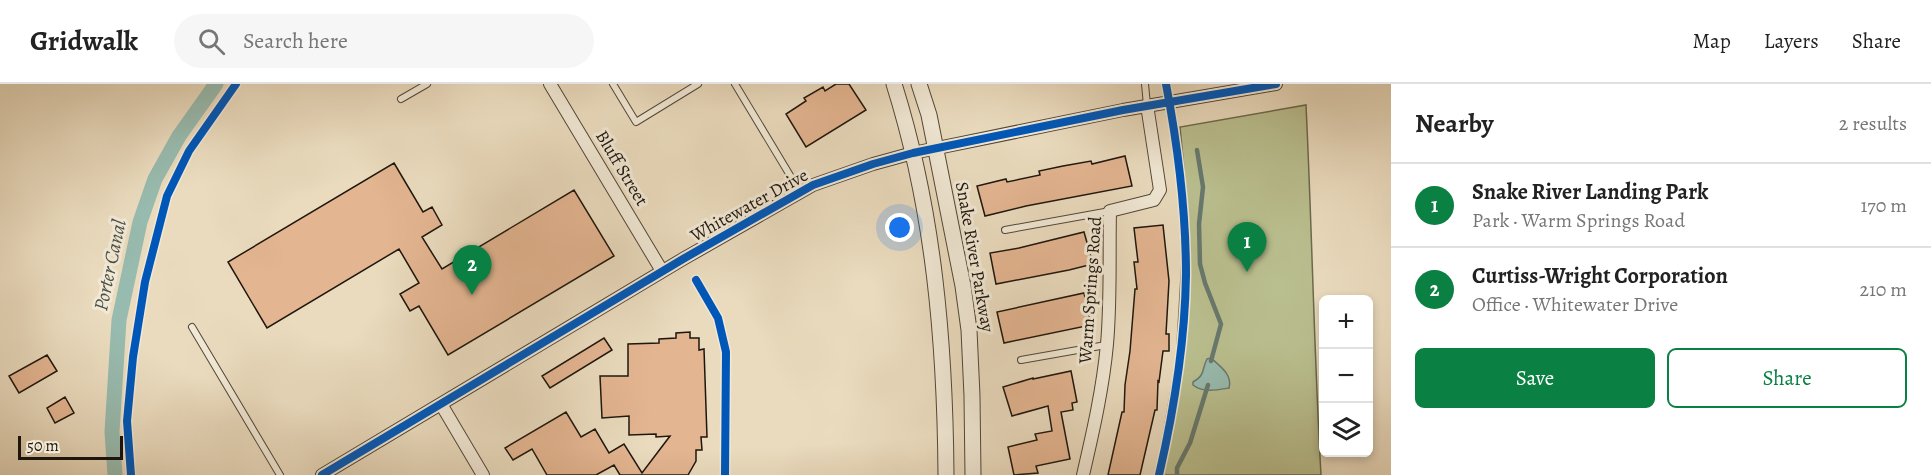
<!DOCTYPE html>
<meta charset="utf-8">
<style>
:root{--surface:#fff;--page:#f6f6f6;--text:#222;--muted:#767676;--line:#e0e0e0;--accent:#0b8043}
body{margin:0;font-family:Alegreya,serif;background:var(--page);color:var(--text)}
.controls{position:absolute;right:18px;bottom:18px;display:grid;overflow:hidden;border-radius:9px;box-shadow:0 3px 9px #0003}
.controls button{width:54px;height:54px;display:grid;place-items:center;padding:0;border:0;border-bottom:2px solid var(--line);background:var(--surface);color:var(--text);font:30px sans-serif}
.scale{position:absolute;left:18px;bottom:15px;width:105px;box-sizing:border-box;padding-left:6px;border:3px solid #1e160d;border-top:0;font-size:16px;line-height:21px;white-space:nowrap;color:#1e160d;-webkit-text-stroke:4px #f1e8d5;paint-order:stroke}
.you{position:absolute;left:900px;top:144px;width:21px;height:21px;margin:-15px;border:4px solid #fff;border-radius:50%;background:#1a73e8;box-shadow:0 0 0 9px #1a73e833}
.badge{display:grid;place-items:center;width:39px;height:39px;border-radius:50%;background:var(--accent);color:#fff;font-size:20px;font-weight:700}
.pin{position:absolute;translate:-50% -50px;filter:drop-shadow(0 2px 3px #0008)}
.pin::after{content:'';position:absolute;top:32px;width:21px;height:18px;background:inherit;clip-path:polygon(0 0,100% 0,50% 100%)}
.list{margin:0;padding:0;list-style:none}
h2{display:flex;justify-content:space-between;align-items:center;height:78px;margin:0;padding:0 24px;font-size:26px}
h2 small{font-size:20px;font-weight:400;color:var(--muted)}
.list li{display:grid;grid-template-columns:39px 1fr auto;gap:18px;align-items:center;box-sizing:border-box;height:84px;padding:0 24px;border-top:2px solid var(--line)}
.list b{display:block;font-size:22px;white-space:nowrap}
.list p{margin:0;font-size:20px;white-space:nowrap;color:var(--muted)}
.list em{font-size:20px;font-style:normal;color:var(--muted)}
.actions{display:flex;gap:12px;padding:18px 24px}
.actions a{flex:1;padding:14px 0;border:2px solid var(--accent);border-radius:9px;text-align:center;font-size:21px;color:var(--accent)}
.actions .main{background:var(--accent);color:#fff}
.icon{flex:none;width:33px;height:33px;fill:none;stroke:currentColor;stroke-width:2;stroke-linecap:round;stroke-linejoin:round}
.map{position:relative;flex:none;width:1391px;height:391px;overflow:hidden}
header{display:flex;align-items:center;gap:36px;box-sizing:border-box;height:84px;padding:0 30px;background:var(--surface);border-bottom:2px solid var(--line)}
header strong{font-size:28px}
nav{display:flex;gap:33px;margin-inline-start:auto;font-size:21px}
.search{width:420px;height:54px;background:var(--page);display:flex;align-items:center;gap:15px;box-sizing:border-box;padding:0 21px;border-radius:33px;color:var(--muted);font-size:22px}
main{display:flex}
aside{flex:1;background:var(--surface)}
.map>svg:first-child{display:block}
</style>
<header>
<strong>Gridwalk</strong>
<div class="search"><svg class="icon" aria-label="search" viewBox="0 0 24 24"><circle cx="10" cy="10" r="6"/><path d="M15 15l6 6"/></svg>Search here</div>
<nav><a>Map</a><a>Layers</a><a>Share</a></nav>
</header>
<main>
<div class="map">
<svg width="1391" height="391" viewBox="0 0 1391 391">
<rect width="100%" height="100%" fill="#eadbbe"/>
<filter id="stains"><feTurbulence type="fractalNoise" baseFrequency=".00333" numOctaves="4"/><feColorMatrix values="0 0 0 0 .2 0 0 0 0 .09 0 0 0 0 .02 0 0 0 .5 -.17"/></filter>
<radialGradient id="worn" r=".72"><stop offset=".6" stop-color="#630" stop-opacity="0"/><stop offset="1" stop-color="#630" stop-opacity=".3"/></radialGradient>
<path fill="#babf8f" stroke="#6c6a4e" stroke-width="1.5" d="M 1306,21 C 1312,145 1314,268 1321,391 L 1156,391 L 1176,278 L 1186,107 L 1180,43 Z"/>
<path fill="#98bbaf" stroke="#67796e" stroke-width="1.5" d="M 1211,274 C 1220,282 1233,291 1229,304 C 1217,306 1203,309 1193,301 L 1193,298 C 1206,290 1201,287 1207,275 Z"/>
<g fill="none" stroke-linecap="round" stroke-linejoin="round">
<path stroke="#67796e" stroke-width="4.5" d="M 1197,66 L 1203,103 L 1199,140 L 1200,180 L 1205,199 L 1221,240 L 1211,277
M 1177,391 L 1177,384 L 1190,359 L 1208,301"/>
<path stroke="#98bbaf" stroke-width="15" d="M 115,391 L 112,348 L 119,236 L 140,138 L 155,95 L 179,52 L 216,0"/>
</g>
<path fill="#e3b591" stroke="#1e160d" stroke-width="1.5" d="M 836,0 L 849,0 L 866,26 L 806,63 L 786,30 L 806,17 L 804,14 L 823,3 L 825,7 Z
M 1125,72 L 1132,102 L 1026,122 L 985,132 L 977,102 L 1006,95 L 1007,98 L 1040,91 L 1039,87 L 1063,82 L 1091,77 L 1092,80 Z
M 394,79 L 423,128 L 432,123 L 442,141 L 422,153 L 442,185 L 574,106 L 614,172 L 448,271 L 419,222 L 410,227 L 400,210 L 419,199 L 399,165 L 267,244 L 228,178 Z
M 1163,141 L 1169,197 L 1166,250 L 1169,250 L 1169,267 L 1163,267 L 1159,298 L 1158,297 L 1157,326 L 1155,326 L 1140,391 L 1108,391 L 1122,328 L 1124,328 L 1125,301 L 1130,267 L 1135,205 L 1137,205 L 1134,178 L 1138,178 L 1134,144 Z
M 1084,148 L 1093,180 L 1069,186 L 996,200 L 990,169 L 1019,164 Z
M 1084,209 L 1091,241 L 1004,259 L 997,228 Z
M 690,248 L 690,254 L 699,254 L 699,266 L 704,265 L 707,353 L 701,353 L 702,366 L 696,366 L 696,377 L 688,391 L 620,391 L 614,381 L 596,391 L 547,391 L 532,365 L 513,376 L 505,364 L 566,328 L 581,353 L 595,345 L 609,369 L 624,360 L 642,389 L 670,352 L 656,353 L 656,350 L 629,351 L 629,332 L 602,334 L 600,292 L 628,292 L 628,260 L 659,259 L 659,255 L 676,254 L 676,249 Z
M 604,254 L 612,266 L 550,304 L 542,292 Z
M 47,271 L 57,287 L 19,309 L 9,292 Z
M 1071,287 L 1077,318 L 1072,319 L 1073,326 L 1061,328 L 1070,375 L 1036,382 L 1038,389 L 1014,391 L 1008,363 L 1037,356 L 1035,350 L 1052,347 L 1048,322 L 1012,332 L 1003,303 L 1033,294 L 1033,295 Z
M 65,313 L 74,329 L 55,339 L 47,324 Z"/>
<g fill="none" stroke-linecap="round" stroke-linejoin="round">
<g stroke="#514739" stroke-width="8">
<path id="service" d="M 613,0 L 636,38 L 698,0
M 735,0 L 800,108
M 1145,0 L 1147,21
M 401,15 L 427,0
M 1005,146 L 1110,127
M 192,243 L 280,391
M 1021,276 L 1106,261"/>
</g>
<g stroke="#514739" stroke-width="14">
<path id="minor" d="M 550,0 L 662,187
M 441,320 L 483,391
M 322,391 L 683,175 L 813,101 L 873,80 L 913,69 L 1123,26 L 1276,0
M 1083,391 C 1093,348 1103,304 1107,260 C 1111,216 1109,171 1110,127 L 1154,116 L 1160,106 L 1147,21"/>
</g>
<g stroke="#514739" stroke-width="17">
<path id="tertiary" d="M 894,0 C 934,127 945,258 946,391
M 919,0 L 929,31 L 963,202 L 969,246 L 972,312 L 973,391"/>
</g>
<use href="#service" stroke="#f1e8d5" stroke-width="6"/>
<use href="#minor" stroke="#f1e8d5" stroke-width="12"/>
<use href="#tertiary" stroke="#f1e8d5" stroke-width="15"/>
<g stroke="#f1e8d5" stroke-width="11">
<path id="cycleway" d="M 696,196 L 718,234 L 726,268 L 725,391
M 131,391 L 127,337 L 133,273 L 145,198 L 167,112 L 189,67 L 236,0
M 322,391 L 683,175 L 813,101 L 873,80 L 913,69 L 1123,26 L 1276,0
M 1159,391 C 1174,326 1185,258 1186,191 C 1186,128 1178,63 1166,0"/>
</g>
<use href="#cycleway" stroke="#0057b8" stroke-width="8"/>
</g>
<g text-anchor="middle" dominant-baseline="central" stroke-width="6" stroke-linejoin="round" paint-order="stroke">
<g font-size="18" fill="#1e160d" stroke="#f1e8d5">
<text transform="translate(622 84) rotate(59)">Bluff Street</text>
<text transform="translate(749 121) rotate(-29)">Whitewater Drive</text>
<text transform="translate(975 173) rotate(80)">Snake River Parkway</text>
<text transform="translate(1090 206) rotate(-86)">Warm Springs Road</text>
</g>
<g font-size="20" font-style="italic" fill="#495046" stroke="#f1e8d5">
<text transform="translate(110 181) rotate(-78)">Porter Canal</text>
</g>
</g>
<rect width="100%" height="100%" filter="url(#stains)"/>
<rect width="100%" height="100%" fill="url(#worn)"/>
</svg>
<div class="controls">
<button>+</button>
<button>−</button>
<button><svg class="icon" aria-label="layers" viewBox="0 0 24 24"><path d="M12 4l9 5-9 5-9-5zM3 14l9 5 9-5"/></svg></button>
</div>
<div class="scale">50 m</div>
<div class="you"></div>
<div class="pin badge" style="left:1247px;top:188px">1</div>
<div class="pin badge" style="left:472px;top:211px">2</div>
</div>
<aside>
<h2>Nearby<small>2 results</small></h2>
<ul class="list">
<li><span class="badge">1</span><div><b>Snake River Landing Park</b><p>Park · Warm Springs Road</p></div><em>170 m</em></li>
<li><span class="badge">2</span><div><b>Curtiss-Wright Corporation</b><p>Office · Whitewater Drive</p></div><em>210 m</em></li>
</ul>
<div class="actions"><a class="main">Save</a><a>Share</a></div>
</aside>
</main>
